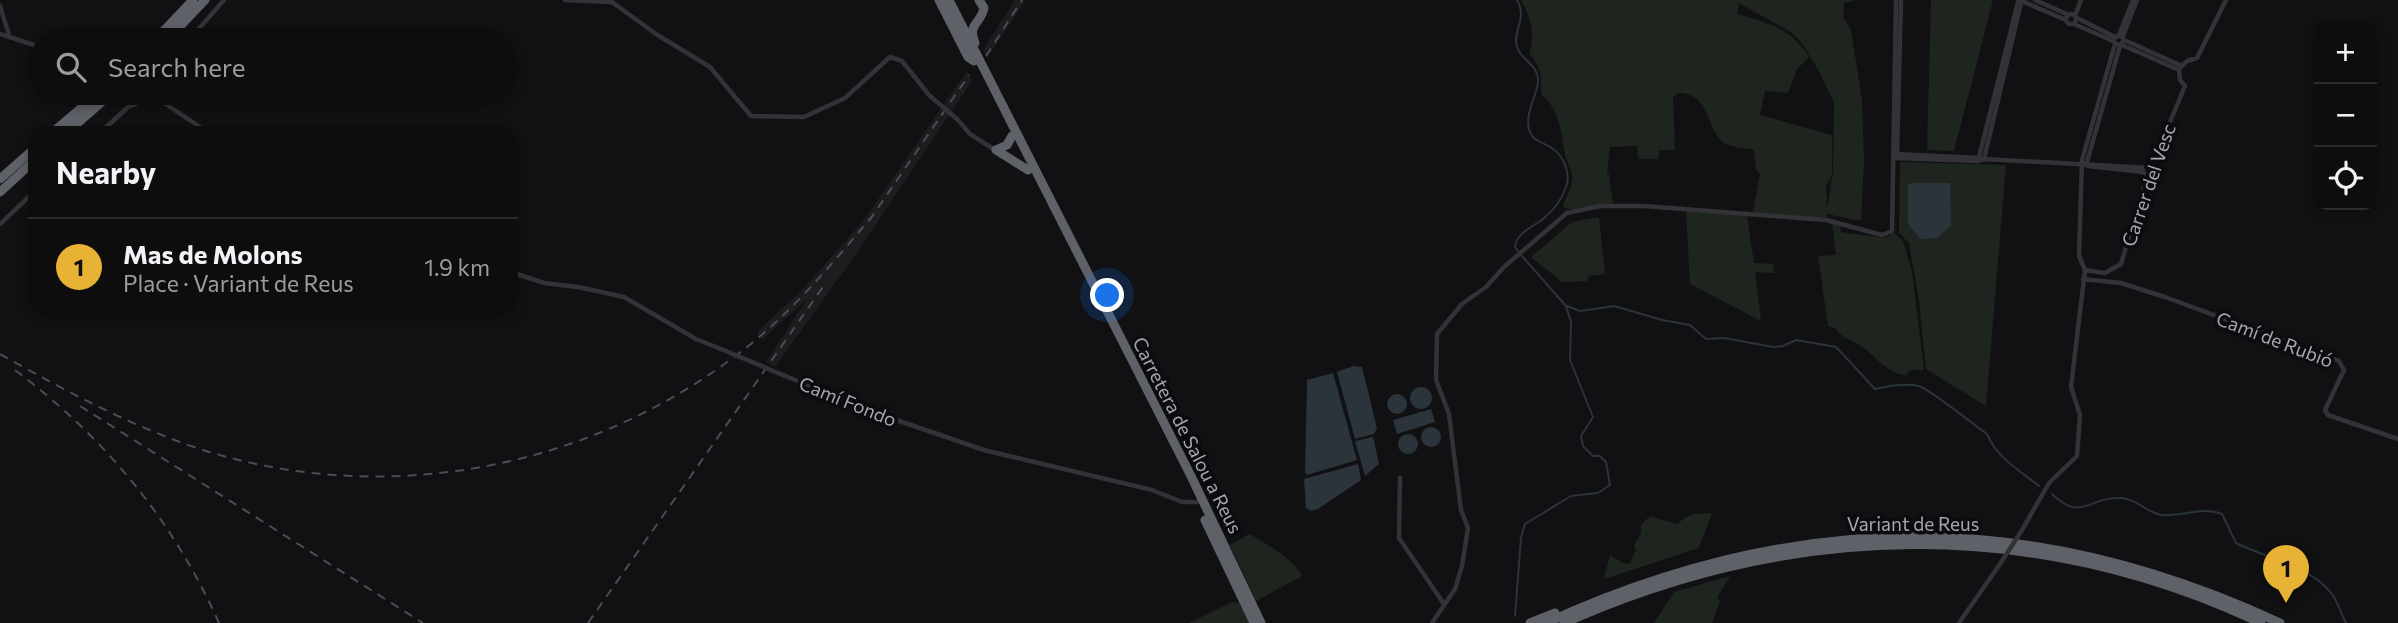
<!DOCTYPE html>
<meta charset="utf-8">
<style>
:root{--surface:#0d0d0e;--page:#1b1b1c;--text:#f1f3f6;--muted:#9a9c9e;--line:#2d2d2e;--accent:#e8b334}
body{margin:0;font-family:Commissioner,sans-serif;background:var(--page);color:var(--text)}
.controls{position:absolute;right:21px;top:21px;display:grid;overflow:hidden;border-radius:14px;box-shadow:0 4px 10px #0003}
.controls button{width:63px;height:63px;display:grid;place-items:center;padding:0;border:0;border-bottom:2px solid var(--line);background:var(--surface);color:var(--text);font:35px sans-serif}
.you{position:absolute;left:1108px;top:296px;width:24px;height:24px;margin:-18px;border:5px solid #fff;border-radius:50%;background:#1a73e8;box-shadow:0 0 0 10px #1a73e833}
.badge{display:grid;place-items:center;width:46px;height:46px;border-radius:50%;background:var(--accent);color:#111;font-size:23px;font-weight:700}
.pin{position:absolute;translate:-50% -58px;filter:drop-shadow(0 2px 4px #0008)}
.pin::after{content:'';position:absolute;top:37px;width:24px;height:21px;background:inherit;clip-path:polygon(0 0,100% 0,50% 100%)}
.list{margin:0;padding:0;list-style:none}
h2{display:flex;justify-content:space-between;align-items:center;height:91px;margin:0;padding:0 28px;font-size:30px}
h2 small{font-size:23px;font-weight:400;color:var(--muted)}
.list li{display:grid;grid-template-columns:46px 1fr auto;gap:21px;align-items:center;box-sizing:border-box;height:98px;padding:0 28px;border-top:2px solid var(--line)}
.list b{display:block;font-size:26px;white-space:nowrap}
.list p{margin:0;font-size:23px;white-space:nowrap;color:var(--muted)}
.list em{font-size:23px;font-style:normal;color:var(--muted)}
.icon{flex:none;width:38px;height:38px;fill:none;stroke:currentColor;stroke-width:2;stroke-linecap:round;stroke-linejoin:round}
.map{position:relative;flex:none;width:2398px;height:623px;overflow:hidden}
.search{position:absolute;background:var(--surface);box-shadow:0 4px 10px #0003;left:28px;top:28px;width:490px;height:77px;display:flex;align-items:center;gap:18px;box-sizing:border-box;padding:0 24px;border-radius:38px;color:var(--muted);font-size:26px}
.panel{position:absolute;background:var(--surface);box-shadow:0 4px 10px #0003;left:28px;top:126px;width:490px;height:189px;border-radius:21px}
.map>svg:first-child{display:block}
</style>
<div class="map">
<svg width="2398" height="623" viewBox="0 0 2398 623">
<rect width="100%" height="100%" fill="#111113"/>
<path fill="#1d1d20" d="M 1015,0 L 1026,0 L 987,58 L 983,50 Z
M 967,71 L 972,81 L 857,253 L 775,367 L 766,362 L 807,299 L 762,340 L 757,332 L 804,288 L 864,220 Z"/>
<path fill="#1e251f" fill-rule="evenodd" d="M 1521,0 L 1856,0 L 1844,3 L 1843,17 L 1851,30 L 1862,100 L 1864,161 L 1861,221 L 1827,214 L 1826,218 L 1753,213 L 1760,174 L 1756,169 L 1754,150 C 1746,148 1734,148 1726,144 C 1707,135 1711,91 1677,93 L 1673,97 L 1675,150 L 1659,150 L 1658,159 L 1638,159 L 1637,146 L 1610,147 L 1607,173 L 1609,174 L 1613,205 L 1573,210 L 1563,207 C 1565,197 1573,188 1572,176 C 1572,168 1566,162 1565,155 C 1561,132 1560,110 1541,94 C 1542,80 1541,63 1529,54 C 1536,37 1530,14 1521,0 ZM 1735,1 L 1791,32 L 1801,42 L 1819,71 L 1834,103 L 1833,171 L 1827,210 L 1826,185 L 1832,175 L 1832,135 L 1760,115 L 1765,91 L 1788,93 L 1797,69 L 1809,57 C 1791,28 1768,23 1737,14 L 1739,4 Z
M 1931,0 L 1993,0 L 1954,151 L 1927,150 Z
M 1900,162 L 2006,165 L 1986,406 L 1926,369 L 1919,301 L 1909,243 L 1899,233 Z
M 1686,210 L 1747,215 L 1754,263 L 1773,264 L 1774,273 L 1755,272 L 1761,321 L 1690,284 Z
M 1599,217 L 1605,274 L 1589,276 L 1587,281 L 1562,282 L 1531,257 L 1572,222 Z
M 1832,222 L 1840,225 L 1841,232 L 1884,238 L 1888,237 L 1893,232 L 1903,241 L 1912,272 L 1924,370 L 1911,370 L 1906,375 C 1888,374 1877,358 1864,348 C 1855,341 1842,339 1836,329 L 1828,326 L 1818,256 L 1836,255 Z
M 1712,513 L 1699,548 L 1604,579 L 1610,555 L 1625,564 L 1630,563 L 1636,550 L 1634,545 L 1641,533 L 1641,525 L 1650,516 L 1676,524 L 1692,514 Z
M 1250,534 C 1268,546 1292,557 1302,576 L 1256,601 L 1230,545 Z
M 1730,576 L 1717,598 L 1720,601 L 1712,623 L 1654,623 L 1674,592 Z
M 1232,602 L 1239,603 L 1249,623 L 1189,623 Z"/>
<path fill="#2b333b" d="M 1911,183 L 1950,183 L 1951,225 L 1938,238 L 1920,239 L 1908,224 L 1908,185 Z
M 1353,366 L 1362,367 L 1377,428 L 1374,434 L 1355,439 L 1337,372 Z
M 1333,373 L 1357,460 L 1307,475 L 1305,473 L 1307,380 Z
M1410 398a11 11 0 1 1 22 0a11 11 0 1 1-22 0Z
M1387 404a10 10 0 1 1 20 0a10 10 0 1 1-20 0Z
M 1431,409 L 1435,422 L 1397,434 L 1393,420 Z
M1421 437a10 10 0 1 1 20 0a10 10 0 1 1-20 0Z
M1398 444a10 10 0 1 1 20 0a10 10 0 1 1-20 0Z
M 1373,437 L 1379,464 L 1365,476 L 1355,441 Z
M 1358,464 L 1361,480 L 1318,509 L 1311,511 L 1306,508 L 1304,479 Z"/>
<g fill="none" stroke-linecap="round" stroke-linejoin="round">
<path stroke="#2b333b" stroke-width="2" d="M 1517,0 C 1528,19 1512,30 1517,47 C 1521,61 1539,64 1538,82 C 1536,98 1525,113 1529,129 C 1532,142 1544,142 1553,149 C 1564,156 1571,175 1566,187 C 1562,199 1554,210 1544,218 C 1534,227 1516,232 1515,247 L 1518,251
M 1567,306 L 1580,311 L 1614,306 L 1662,320 L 1690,325 L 1706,339 L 1724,338 L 1773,347 L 1783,346 L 1796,340 L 1836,347 L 1875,389 C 1889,386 1904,383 1919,386 C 1931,390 1974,425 1987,434 C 1997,458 2019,470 2039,486
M 2052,494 C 2082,523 2089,496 2122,498 C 2137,499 2147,513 2162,515 C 2183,517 2202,506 2222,514 L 2236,543 C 2266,558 2311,566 2332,594 C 2338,602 2341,614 2346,623
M 1515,616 L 1521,538 L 1525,524 L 1571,496 L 1598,493 L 1610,485 L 1606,462 L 1600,456 L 1593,456 L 1583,446 L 1581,436 L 1593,417 L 1570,360 L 1571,322 L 1566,306 L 1522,256"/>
<path stroke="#333337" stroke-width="4.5" d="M 565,0 L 612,2 L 656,34 L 710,67 L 751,116 L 804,117 L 845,98 L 890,57 L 902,61 L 929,95
M 2035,0 L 2069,15
M 2019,2 L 2024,2 L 2066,20
M 0,6 L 9,35
M2066 19a5 5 0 1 1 10 0a5 5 0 1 1-10 0Z
M 2075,16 L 2081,0
M 2077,18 L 2115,37
M 2074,24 L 2113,41
M 0,34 L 40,47
M 2119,35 L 2133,0
M 2123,36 L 2137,0
M 189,40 L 224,0
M 2124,40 L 2120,46 L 2113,41 L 2115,37 L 2121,35 L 2124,40 L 2182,66
M 2122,45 L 2179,70
M 2181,67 L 2187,61 L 2197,58 L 2226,0
M 149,93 L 209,133
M 958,120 L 970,134 L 995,150
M 100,133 L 128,107 L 154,97 L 156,93
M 1894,154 L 1980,158
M 1897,155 L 1901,0
M 1979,157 L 2018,2
M 1894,158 L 1978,161 L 1984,159 L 2150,168
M 1984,159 L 2021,3
M 2084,164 L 2087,162 L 2120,46
M 2088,166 L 2143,172 L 2147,176
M 0,224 L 35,191
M 2085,270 L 2105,273 L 2121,264 L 2147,177 L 2185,86 L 2180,80 L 2179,70
M 2085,270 L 2079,256 L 2082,160 L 2115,44
M 511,272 L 544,283 L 578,287 L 624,297 L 696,339 L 721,349
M 2083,279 L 2121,283 L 2165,297 L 2339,361 L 2344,370 L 2325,410 L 2328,415 L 2398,439
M 783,375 L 879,414 L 984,450 L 1152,490 L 1182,502 L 1197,502
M 1400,478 L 1399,538 L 1444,604
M 2022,530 L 2049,483 L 2077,456 L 2080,415 L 2071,387 L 2085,270
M 1432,623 L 1455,589 L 1462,566 L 1468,528 L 1461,510 L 1449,414 L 1436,380 L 1437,334 L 1462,304 L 1486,287 L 1504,267 L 1567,213 L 1600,206 L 1644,206 L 1826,220 L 1882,235 L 1892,231 L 1896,0
M 1959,623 L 2000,564"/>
<path stroke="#5f6168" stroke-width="9" d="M 939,0 L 968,57 L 974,61
M 949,0 L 1191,476 L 1261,623
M 155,40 L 193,0
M 167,40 L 205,0
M 975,43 C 967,23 981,24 984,8 L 979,0
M 52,133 L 99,93
M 66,133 L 112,93
M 996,150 L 1028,170
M 996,150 L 1007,145 L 1012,136
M 0,179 L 35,148
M 0,192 L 35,160
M 1205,520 L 1254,623
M 1530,623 L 1555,613
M 1546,623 C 1796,509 2030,507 2280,623
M 1564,623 C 1793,521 2033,516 2261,623"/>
<path stroke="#4c4d52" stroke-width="2" stroke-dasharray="9 7" stroke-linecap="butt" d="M 986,56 L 1022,0
M 869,221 L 969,75
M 0,354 C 66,391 134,428 206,451 C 388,507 587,469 738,354 C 790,315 832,264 874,214
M 15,370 C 105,438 173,520 219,623
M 80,406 L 423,623
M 588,623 L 825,284"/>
<path stroke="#333337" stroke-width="4.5" d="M 929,95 L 958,120
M 721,349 L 783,375
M 2000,564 L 2022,530"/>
</g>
<g text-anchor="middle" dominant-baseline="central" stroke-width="7" stroke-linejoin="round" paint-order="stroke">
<g font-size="19" fill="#a3a7b3" stroke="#0c0c0e">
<text transform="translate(2148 185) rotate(-71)">Carrer del Vesc</text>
<text transform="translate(2275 339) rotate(21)">Camí de Rubió</text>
<text transform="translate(848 401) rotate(22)">Camí Fondo</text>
<text transform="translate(1188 435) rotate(63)">Carretera de Salou a Reus</text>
<text x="1913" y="523">Variant de Reus</text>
</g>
</g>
</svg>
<div class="controls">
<button>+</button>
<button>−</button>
<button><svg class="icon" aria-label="locate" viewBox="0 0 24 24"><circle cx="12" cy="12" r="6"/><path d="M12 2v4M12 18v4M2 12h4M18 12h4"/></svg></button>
</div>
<div class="you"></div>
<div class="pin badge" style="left:2286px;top:603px">1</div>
<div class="search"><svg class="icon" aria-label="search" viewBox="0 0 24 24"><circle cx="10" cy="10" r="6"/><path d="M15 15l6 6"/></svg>Search here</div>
<section class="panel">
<h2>Nearby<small></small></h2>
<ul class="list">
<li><span class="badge">1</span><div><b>Mas de Molons</b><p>Place · Variant de Reus</p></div><em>1.9 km</em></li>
</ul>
</section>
</div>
